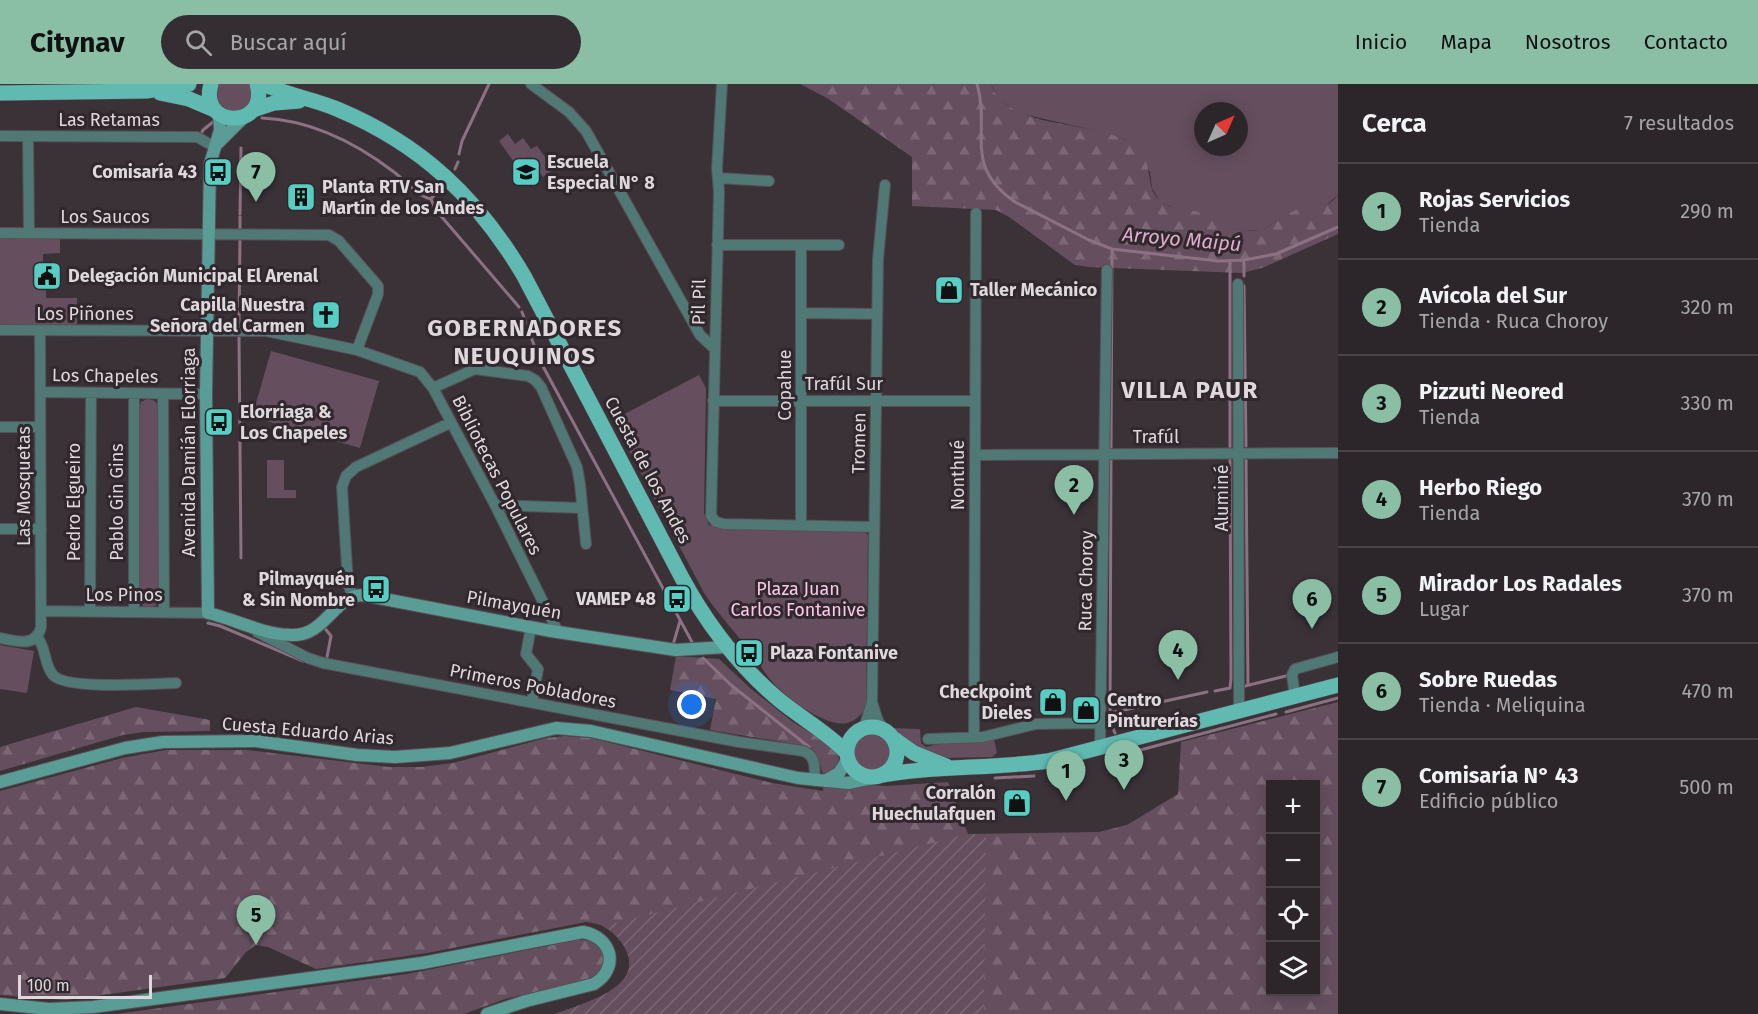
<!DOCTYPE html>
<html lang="es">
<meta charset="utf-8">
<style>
:root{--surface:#2c262a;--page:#342e32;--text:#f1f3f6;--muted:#a6a5a8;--line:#484347;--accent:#8abfa5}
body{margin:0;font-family:"Fira Sans",sans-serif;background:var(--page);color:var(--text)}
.controls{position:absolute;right:18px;bottom:18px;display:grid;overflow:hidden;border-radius:0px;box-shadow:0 3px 15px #0003}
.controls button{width:54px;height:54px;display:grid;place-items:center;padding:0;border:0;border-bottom:2px solid var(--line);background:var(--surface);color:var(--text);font:30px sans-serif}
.compass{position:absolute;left:1194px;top:18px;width:54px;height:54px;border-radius:50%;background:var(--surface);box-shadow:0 3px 15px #0003;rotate:45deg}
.scale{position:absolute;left:18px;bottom:15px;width:134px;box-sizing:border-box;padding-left:6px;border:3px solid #ded8dc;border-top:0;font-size:16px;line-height:21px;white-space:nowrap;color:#ded8dc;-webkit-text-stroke:4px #31282e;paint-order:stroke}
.you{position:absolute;left:692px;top:621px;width:21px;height:21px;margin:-15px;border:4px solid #fff;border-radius:50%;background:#1a73e8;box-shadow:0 0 0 9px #1a73e833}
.badge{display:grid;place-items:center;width:39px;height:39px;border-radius:50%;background:var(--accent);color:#111;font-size:20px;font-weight:700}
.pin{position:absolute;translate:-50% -50px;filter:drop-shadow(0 2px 3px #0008)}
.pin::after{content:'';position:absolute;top:32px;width:21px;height:18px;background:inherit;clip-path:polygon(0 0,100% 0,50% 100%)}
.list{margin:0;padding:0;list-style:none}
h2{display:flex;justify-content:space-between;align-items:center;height:78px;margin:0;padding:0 24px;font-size:26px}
h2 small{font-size:20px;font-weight:400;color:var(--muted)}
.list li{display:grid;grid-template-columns:39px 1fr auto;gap:18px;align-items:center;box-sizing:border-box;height:96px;padding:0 24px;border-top:2px solid var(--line)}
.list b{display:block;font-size:22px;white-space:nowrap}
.list p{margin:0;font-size:20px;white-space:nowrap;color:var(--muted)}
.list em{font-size:20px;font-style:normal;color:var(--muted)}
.icon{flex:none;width:33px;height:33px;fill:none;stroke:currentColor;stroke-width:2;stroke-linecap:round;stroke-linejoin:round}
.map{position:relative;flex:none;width:1338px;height:930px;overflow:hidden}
header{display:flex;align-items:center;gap:36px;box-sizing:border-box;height:84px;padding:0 30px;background:var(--accent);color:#111}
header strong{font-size:28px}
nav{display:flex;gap:33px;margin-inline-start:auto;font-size:21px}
.search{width:420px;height:54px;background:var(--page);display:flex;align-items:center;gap:15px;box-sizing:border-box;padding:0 21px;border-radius:33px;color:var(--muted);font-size:22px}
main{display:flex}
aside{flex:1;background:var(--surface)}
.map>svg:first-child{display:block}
</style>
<header>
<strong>Citynav</strong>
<div class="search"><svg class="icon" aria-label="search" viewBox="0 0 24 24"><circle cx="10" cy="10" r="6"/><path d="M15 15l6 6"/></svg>Buscar aquí</div>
<nav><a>Inicio</a><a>Mapa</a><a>Nosotros</a><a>Contacto</a></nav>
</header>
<main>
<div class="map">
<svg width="1338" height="930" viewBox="0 0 1338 930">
<defs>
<pattern id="forest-firs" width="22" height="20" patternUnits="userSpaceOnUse" patternTransform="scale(1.5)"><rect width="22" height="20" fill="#654f5e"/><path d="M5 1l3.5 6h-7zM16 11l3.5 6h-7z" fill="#7b6874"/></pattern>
<pattern id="garden-furrows" width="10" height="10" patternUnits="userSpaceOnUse" patternTransform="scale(1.5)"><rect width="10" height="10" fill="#654f5e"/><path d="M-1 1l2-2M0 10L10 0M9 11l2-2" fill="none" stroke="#7b6874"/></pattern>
</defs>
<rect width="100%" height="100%" fill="#3b3238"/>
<path fill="#654f5e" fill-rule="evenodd" d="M 218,0 L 250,0 C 257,26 236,36 217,18 Z
M 991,0 L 1338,0 L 1338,111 L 1323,124 L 1292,127 L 1262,146 L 1244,147 L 1233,144 L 1194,127 L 1175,124 L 1160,118 L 1152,104 L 1150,88 L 1126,56 L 1106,49 L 1018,29 L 999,15 ZM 1203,27 L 1239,27 L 1239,63 L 1203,63 Z
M 508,50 L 515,60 L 523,54 L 531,65 L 537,62 L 554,85 L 543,93 L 528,73 L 516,81 L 499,57 Z
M 0,154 L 60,154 L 60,169 L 43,170 L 43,197 L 46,198 L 46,214 L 77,214 L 77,241 L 0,241 Z
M 271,267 L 379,297 L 360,364 L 252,333 Z
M 699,291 L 706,304 L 704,429 L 709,441 L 717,444 L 864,447 L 868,451 L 866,621 C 863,630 857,636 847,639 C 825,644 782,611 769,594 C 764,588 761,581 756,575 C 739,552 720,533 704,509 L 613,336 Z
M 147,315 L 153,316 L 159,321 L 160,515 L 156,521 L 150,524 L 143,522 L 139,513 L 139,324 L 141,318 Z
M 267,376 L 284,376 L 284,406 L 296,406 L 296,414 L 267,414 Z
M 0,561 L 34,567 L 27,609 L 0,605 Z
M 888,644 L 920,645 L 921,659 L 926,663 C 948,656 972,662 994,655 L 997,669 L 992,673 L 943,674 L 906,658 Z
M853 668a19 19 0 1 1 38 0a19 19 0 1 1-38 0Z"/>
<path fill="url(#forest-firs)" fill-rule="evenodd" d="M 800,0 L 991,0 C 1008,46 1087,36 1125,56 C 1159,73 1142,100 1159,116 C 1169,125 1181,124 1194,127 C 1214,131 1232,149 1253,147 C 1270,146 1279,132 1293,127 C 1313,119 1322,131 1338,111 L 1338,150 L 1262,184 L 1242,189 L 1088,183 L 1075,181 L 1009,133 L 996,126 L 912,122 L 912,73 L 827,14 Z
M 676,572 L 719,575 L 750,604 L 794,639 L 820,654 L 837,668 L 839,675 L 836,684 L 824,691 C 817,679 821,668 807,662 L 710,646 L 716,615 L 670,606 Z
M 1338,618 L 1338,930 L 555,930 C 584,919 653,902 621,858 C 612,846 601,839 586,838 L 427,869 L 316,885 L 268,863 L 256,861 L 246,868 L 225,894 L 66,916 L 0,911 L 0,707 L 122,674 L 166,666 L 247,666 L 389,683 L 421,683 L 453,679 L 546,654 L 565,652 L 591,654 L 772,699 L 823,707 L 824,698 L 887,702 L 948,698 L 968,750 L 1099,748 L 1127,741 L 1178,710 L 1181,658 ZM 1270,700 L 1316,700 L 1316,908 L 1270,908 Z
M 136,623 L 210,636 L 210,647 L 143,648 L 123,651 L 0,687 L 0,663 Z
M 577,856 C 606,853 615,884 587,896 L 505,915 L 464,930 L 116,930 L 407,890 Z"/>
<path fill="url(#garden-furrows)" d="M 968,750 L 986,750 L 984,930 L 555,930 C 580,920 640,906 628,870 C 624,858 614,848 603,842 Z"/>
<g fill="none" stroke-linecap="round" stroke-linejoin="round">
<path stroke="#8c7183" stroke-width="3" d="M 977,0 C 991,49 962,81 1015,118 L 1089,156 L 1112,165 L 1218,177 L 1244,176 L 1276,170 L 1338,143
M 262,34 C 311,36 356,59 394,88 C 406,97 417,112 431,115
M 200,52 L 203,46 L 213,38
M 459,70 L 462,57 L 489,0
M 455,85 L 458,78
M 431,115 L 435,125 L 519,223
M 431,115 L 443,100
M 240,130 L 241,64
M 240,145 L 240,133
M 1244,176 L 1244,192
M 1230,177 L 1230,363
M 1244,202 L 1246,362
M 522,228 L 539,275 L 692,558
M 239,241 L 240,154
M 239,253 L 241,474
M 1111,365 L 1112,165
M 1111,375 L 1110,638 L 1115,649
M 1246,376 L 1248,601
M 208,539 L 220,542 L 303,577
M 323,542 L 331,552 L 327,573
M 673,561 L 680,537
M 703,574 L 731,601 L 809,663
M 1245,602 L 1290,591
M 1215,607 L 1230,604 L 1231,594 L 1230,375
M 1286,628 L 1338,614
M 1110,629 L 1207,608
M 1129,669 L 1276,630
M 1071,683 L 1080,681
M 995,694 L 1034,692"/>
<g stroke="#585056" stroke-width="12">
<path id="street" d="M 531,0 L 569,28 L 586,47 L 700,251 L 715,265
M 722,0 L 717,84 L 719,108 L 711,432 L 716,438 L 724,440 L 874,443
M 0,52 L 197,53 L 215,63
M 28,52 L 29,149
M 718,94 L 769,97
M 0,149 L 329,151 L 339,157 L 378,202 L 378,210 L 357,266
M 717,161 L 839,161
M 801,161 L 801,441
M 1238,200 L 1239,627
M 801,229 L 877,230
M 0,246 L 266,247 L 357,266 L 420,288 L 433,304 L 495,421 L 558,548
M 433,304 L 475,285 L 528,292 L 535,296 L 541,303 L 577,383 L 580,400 L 586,460
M 40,308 L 206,310
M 163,310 L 164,528
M 713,317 L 975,317
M 0,343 L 40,343
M 975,371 L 1338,369
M 495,421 L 582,424
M 0,445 L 41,445
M 353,512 L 348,500 L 342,403 L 346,392 L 356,383 L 450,339
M 41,527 L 208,529
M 90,527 L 91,309
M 134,528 L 134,309
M 531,543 L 526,570 L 538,585 L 532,618
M 257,548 L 308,574 L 323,579 L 739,658 L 803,667 C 817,672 814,684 815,697
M 37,553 C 47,564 43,579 53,591 C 65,606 154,600 176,599
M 0,554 C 16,557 36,564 41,543 L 40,246
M 1295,613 L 1292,591 L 1295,585 L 1338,573
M 872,618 L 878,637 L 885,647
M 864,644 L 872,618 L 878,175 L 885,101
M 974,654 L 976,129
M 928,655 L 983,653 L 1036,640 L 1100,639
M 1100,664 L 1107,186"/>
</g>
<g stroke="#585056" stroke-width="14">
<path id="secondary" d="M 219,30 L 220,46 L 210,80 L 206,310 L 208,529 C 236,535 273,556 302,550 C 326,545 338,511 363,511 L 551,547 L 676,566 L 726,563
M 217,60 L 244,33
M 825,697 L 839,689 L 848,675
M 0,698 L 125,664 L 163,658 L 256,657 L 357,671 L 395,673 L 450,669 L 556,644 L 591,647 L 798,694 L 848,699 L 877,693
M 0,920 L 49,925 L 93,923 L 422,879 L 583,848 C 612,853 620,884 594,900 L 526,917 L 487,930"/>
</g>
<g stroke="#585056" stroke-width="16">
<path id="primary" d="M 211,0 C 198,46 270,45 257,0
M 263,0 C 287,11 313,15 337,25 C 421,60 478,114 524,192 L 682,494 C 707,540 738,581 778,615 C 801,634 827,648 847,669
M 0,9 L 146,7 L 189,0
M 160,9 L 189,15 L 215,26
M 253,26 L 274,19 L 299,17
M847 668a25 25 0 1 1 50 0a25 25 0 1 1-50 0Z
M 893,654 L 914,669 L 946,682
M 882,691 C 937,681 993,685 1048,677 L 1338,601"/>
</g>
<use href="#street" stroke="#507874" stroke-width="10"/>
<use href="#secondary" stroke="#5a9d96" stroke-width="12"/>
<use href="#primary" stroke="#60bab1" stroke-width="15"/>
</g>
<defs>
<g id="bus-square" transform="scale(1.5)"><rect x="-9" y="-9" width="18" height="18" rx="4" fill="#56cec3" stroke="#31282e"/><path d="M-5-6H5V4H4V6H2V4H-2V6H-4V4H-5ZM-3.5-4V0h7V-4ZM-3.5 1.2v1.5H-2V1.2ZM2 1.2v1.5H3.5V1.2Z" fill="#111"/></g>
<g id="school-square" transform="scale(1.5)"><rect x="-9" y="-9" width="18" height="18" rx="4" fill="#56cec3" stroke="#31282e"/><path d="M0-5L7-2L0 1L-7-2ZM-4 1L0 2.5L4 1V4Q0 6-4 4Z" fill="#111"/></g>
<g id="building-square" transform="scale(1.5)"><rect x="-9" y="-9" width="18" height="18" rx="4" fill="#56cec3" stroke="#31282e"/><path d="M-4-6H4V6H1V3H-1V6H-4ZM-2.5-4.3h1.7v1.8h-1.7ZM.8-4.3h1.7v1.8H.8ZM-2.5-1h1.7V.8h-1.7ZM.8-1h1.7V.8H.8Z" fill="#111"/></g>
<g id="civic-square" transform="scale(1.5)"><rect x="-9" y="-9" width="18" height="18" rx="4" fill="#56cec3" stroke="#31282e"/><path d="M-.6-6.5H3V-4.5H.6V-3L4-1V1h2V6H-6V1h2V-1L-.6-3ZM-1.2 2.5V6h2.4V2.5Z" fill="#111"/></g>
<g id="shop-square" transform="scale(1.5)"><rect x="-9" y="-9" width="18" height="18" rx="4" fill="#56cec3" stroke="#31282e"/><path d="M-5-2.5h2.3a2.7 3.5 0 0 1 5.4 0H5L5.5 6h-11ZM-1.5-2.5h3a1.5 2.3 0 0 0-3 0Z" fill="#111"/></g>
<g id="church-square" transform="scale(1.5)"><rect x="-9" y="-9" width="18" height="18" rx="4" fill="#56cec3" stroke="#31282e"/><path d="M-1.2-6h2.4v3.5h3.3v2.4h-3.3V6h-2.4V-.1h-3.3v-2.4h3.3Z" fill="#111"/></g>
</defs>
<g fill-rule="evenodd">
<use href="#bus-square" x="218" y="88"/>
<use href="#school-square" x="526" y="88"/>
<use href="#building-square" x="301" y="113"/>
<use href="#civic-square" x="47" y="192"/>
<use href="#shop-square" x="949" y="206"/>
<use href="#church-square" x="326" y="231"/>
<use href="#bus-square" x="219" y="338"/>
<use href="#bus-square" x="376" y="505"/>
<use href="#bus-square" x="677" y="515"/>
<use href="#bus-square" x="749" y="569"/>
<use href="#shop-square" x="1053" y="618"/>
<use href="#shop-square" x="1086" y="626"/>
<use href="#shop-square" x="1017" y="719"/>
</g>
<g text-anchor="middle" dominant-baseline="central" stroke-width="6" stroke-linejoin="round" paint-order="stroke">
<g font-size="18" fill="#ded8dc" stroke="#31282e">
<text x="109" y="36">Las Retamas</text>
<text x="105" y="133">Los Saucos</text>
<text transform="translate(699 218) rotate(-89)">Pil Pil</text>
<text x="85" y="230">Los Piñones</text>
<text transform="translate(105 292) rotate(1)">Los Chapeles</text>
<text x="844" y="300">Trafúl Sur</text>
<text transform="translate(785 301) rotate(-90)">Copahue</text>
<text x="1156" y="353">Trafúl</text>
<text transform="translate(859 359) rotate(-89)">Tromen</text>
<text transform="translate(189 368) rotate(-90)">Avenida Damián Elorriaga</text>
<text transform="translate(648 386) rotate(62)">Cuesta de los Andes</text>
<text transform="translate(497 391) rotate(63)">Bibliotecas Populares</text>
<text transform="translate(958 391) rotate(-90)">Nonthué</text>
<text transform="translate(24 402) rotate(-90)">Las Mosquetas</text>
<text transform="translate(1222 414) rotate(-90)">Aluminé</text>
<text transform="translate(74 418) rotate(-90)">Pedro Elgueiro</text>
<text transform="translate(117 418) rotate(-90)">Pablo Gin Gins</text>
<text transform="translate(1086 497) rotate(-89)">Ruca Choroy</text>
<text x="124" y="511">Los Pinos</text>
<text transform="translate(514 521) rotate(10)">Pilmayquén</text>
<text transform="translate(533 602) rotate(11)">Primeros Pobladores</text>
<text transform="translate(308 647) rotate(5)">Cuesta Eduardo Arias</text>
</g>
<g font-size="18" font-weight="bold" fill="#ded8dc" stroke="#31282e" text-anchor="start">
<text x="547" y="78">Escuela<tspan x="547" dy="21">Especial N° 8</tspan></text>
<text x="197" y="88" text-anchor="end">Comisaría 43</text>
<text x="322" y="103">Planta RTV San<tspan x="322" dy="21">Martín de los Andes</tspan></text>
<text x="68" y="192">Delegación Municipal El Arenal</text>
<text x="970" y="206">Taller Mecánico</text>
<text x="305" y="221" text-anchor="end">Capilla Nuestra<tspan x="305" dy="21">Señora del Carmen</tspan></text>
<text x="240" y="328">Elorriaga &amp;<tspan x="240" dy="21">Los Chapeles</tspan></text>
<text x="355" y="495" text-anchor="end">Pilmayquén<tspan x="355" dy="21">&amp; Sin Nombre</tspan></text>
<text x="656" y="515" text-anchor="end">VAMEP 48</text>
<text x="770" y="569">Plaza Fontanive</text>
<text x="1032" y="608" text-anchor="end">Checkpoint<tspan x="1032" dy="21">Dieles</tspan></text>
<text x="1107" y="616">Centro<tspan x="1107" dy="21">Pinturerías</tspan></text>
<text x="996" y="709" text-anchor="end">Corralón<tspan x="996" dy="21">Huechulafquen</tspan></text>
</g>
<g font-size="18" fill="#fac7e9" stroke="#31282e">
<text x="798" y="505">Plaza Juan<tspan x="798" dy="21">Carlos Fontanive</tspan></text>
</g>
<g font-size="20" font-style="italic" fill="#deadce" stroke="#31282e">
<text transform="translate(1182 155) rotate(5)">Arroyo Maipú</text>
</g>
<g font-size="24" font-weight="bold" letter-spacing="1.5" fill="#ded8dc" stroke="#31282e">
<text x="525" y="244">GOBERNADORES<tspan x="525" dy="28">NEUQUINOS</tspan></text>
<text x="1190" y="306">VILLA PAUR</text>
</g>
</g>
</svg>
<div class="controls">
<button>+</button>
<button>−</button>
<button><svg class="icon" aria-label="locate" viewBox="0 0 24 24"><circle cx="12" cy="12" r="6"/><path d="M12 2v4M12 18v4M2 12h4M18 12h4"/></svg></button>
<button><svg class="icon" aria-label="layers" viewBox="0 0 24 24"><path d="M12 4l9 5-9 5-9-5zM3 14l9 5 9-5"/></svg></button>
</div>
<svg class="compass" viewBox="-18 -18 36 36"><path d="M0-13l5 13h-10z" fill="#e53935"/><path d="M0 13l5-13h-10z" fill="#a6a5a8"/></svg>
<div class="scale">100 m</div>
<div class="you"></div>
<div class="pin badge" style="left:1066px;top:717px">1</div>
<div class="pin badge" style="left:1074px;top:431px">2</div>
<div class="pin badge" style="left:1124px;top:706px">3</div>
<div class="pin badge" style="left:1178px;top:596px">4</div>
<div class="pin badge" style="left:256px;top:861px">5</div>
<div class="pin badge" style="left:1312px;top:545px">6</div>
<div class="pin badge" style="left:256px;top:118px">7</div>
</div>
<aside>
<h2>Cerca<small>7 resultados</small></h2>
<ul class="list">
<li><span class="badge">1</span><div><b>Rojas Servicios</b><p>Tienda</p></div><em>290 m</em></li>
<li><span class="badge">2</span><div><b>Avícola del Sur</b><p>Tienda · Ruca Choroy</p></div><em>320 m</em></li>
<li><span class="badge">3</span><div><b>Pizzuti Neored</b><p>Tienda</p></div><em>330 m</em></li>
<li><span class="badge">4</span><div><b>Herbo Riego</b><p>Tienda</p></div><em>370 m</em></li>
<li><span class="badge">5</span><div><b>Mirador Los Radales</b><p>Lugar</p></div><em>370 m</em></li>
<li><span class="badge">6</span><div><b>Sobre Ruedas</b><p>Tienda · Meliquina</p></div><em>470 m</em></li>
<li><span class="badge">7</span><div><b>Comisaría N° 43</b><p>Edificio público</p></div><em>500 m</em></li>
</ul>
</aside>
</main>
